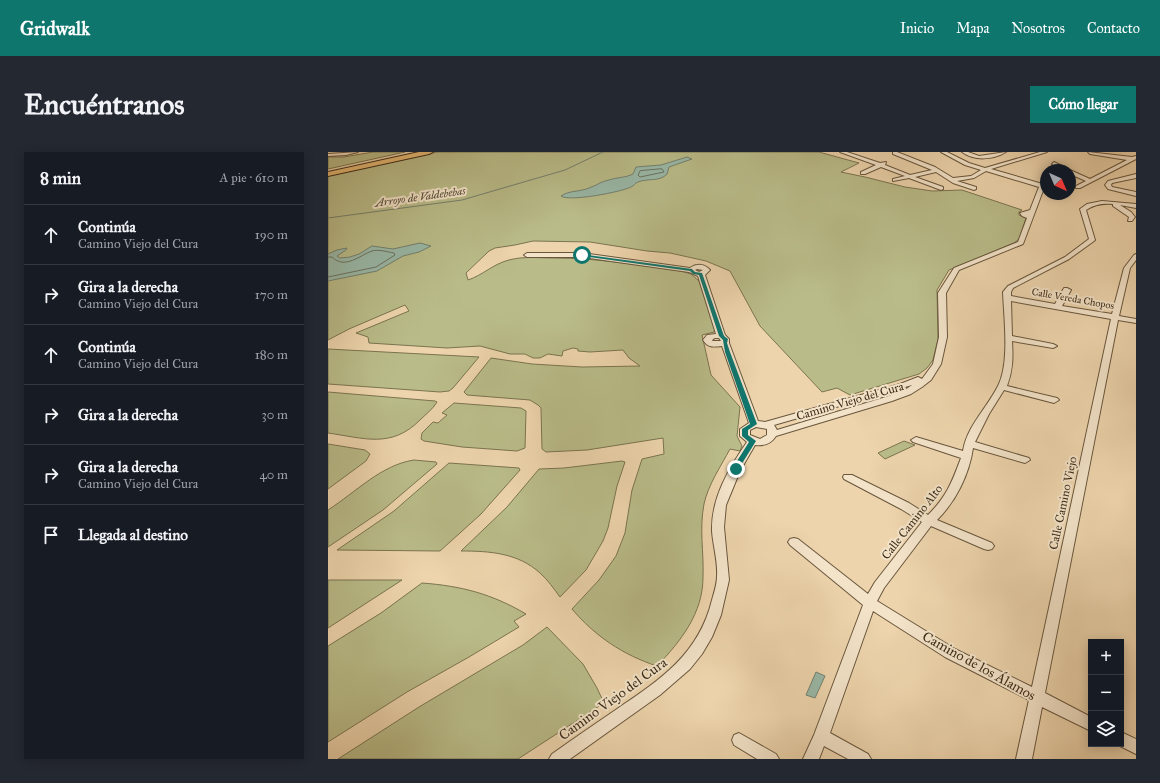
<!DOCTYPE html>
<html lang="es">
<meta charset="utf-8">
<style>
:root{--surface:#171b24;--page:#242831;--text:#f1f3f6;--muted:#9ea1a6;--line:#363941;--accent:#0f766e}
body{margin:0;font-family:"IM FELL Great Primer",serif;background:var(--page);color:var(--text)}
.controls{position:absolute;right:12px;bottom:12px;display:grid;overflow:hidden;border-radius:0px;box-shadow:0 2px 10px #0003}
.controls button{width:36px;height:36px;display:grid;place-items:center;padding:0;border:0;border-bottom:1px solid var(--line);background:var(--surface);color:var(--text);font:20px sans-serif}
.compass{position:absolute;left:712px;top:12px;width:36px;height:36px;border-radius:50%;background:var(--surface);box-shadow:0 2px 10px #0003;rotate:136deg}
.stop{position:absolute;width:12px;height:12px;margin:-9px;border:3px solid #0f766e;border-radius:50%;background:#fff}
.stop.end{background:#0f766e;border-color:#fff;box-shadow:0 1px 4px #0008}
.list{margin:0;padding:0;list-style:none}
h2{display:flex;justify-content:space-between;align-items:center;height:52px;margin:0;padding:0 16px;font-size:17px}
h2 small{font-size:13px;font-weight:400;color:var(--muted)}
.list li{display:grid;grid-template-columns:26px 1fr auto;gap:12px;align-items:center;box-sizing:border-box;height:60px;padding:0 16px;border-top:1px solid var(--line)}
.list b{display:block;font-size:15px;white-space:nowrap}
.list p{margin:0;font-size:13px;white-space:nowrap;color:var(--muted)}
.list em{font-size:13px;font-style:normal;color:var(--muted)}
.icon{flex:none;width:22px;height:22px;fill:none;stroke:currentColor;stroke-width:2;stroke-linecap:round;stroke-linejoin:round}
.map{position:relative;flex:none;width:808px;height:607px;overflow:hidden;border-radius:0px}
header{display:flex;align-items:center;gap:24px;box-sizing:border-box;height:56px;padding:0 20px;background:var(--accent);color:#fff}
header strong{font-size:19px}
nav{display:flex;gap:22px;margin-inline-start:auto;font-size:14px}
.intro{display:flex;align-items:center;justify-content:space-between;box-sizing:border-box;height:96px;padding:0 24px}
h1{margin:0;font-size:28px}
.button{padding:10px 18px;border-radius:0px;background:var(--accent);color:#fff;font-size:14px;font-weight:700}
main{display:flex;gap:24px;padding:0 24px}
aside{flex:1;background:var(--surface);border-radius:0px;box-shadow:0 2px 10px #0003}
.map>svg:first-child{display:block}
</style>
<header>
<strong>Gridwalk</strong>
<nav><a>Inicio</a><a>Mapa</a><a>Nosotros</a><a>Contacto</a></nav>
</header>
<div class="intro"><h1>Encuéntranos</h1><a class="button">Cómo llegar</a></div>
<main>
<aside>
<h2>8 min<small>A pie · 610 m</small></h2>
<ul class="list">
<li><svg class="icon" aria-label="ahead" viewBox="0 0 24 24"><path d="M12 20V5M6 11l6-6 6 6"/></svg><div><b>Continúa</b><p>Camino Viejo del Cura</p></div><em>190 m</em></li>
<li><svg class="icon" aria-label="right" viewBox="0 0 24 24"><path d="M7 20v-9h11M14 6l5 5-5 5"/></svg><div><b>Gira a la derecha</b><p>Camino Viejo del Cura</p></div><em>170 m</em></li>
<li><svg class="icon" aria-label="ahead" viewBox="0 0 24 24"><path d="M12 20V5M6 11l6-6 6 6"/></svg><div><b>Continúa</b><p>Camino Viejo del Cura</p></div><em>180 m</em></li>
<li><svg class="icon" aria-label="right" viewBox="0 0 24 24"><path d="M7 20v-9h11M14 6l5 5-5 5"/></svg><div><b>Gira a la derecha</b></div><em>30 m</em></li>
<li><svg class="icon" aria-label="right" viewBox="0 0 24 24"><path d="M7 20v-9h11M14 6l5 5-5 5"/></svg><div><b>Gira a la derecha</b><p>Camino Viejo del Cura</p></div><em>40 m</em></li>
<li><svg class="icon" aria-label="arrive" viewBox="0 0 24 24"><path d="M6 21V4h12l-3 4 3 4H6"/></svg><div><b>Llegada al destino</b></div></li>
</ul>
</aside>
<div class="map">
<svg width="808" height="607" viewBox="0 0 808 607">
<rect width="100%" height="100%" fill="#edd4ac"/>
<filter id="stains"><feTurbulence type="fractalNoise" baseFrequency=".005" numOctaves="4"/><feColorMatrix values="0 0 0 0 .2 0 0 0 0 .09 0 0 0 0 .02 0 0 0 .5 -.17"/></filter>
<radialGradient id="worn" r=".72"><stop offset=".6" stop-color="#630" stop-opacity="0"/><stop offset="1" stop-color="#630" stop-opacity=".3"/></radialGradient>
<path fill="#b9bc89" stroke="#7b7450" d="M 45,0 L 77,0 L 0,17 L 0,5 L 16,5 Z
M 109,0 L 491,0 L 531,11 L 513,20 L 537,25 L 577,35 L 604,39 L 634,38 L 694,58 L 691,60 L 691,63 L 698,66 L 691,87 L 686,91 L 621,118 L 609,138 L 610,187 L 605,208 L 599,216 L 591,222 L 522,243 L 509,236 L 494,240 L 432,174 L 402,119 L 378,109 L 342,101 L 319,99 L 262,90 L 205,89 L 187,93 L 167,96 L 161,99 L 138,121 L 140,128 C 155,123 165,112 181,108 C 195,104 211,106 226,106 C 269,106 311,113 353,119 L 363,122 L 371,129 L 387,178 L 386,180 L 374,183 L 383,223 L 412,255 L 409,284 L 414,294 L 412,299 L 402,297 C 393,314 380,333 376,352 C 371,378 376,399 375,425 C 375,461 353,489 329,514 C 295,503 267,484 244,457 L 271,428 L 288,404 L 297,381 L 304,338 L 314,307 L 336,302 L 335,286 L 259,298 L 218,300 L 214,297 L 213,256 L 210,253 L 202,248 L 139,243 L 136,240 L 163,206 L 204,212 L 254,215 L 312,214 L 301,206 L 295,198 L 262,200 L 250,199 L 250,197 L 245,196 L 235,199 L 234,204 L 220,202 L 212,206 L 205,206 L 197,202 L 182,202 L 152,194 L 119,196 L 41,191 L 40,185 L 28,181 L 81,159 L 77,153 L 21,177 L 0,188 L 0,24 Z
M 0,197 L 151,205 L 125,236 L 121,239 L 112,240 L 0,232 Z
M 0,240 L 107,249 L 109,250 C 105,257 97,263 92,268 C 63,297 36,286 0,281 Z
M 126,251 L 193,256 L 198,259 L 197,296 L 189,299 L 134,295 L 96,289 L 93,287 L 94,281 L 105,270 L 110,271 L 119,263 L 114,261 Z
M 576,289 L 587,293 L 557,307 L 550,301 Z
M 0,292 L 37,298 L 42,302 L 38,309 L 0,337 Z
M 86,308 L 108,310 L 109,312 L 55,358 L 0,395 L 0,358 C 28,340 53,313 86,308 Z
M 294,309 L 297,310 L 289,334 L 280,376 L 275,389 L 258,418 L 232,445 C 226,437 220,428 212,421 C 190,401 162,399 133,399 L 179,355 L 211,317 L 236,316 Z
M 121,311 L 191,316 L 192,318 L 153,362 L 112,399 L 9,398 L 66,359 Z
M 0,428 L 74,428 L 0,476 Z
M 94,431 C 134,434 164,442 198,462 L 186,469 L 191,475 L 141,505 L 79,540 L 0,590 L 0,494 L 53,461 Z
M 219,475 L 255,512 L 269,536 L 276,551 L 190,607 L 10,607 L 91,555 L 195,493 Z"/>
<path fill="#99b8a7" stroke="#74806e" d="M 359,5 L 364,7 L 341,15 L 339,22 C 332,30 320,26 310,30 C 307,31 306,34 303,35 C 293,40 241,50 233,44 C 242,38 252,40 261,36 C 268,34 273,29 281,28 C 290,25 297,26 305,22 L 308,15 L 333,13 Z
M 92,91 L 103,94 L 91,100 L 75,104 L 49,119 L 0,129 L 0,102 L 9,98 L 19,96 L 18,98 L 9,104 L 12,106 L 22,105 L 31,102 L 44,94 L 65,97 Z
M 488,520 L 497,524 L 487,546 L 478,543 Z"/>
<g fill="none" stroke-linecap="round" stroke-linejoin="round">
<path stroke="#6b7260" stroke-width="1" d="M 334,17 L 336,20 L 312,25 L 310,23 L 312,19 Z
M 0,105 L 4,105 C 17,118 32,103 44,99 C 50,97 60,100 66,101 L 67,103 L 48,115 L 0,125"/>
<path stroke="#74806e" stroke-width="1" d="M 0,66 L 134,48 L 237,18 L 275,0"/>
<g stroke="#69563d" stroke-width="2">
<path id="minor" d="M 30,0 L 18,3 L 0,4 L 0,2 Z
M 512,0 L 519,0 L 552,11 L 558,10 L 557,13 L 582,23 L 604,18 L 565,2 L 565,0 L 569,0 L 607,15 L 625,26 L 643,24 L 653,18 L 637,13 L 613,0 L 619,0 L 641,11 L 657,16 L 712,0 L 719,0 L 663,17 L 718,33 L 718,37 L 716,36 L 695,92 L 631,118 L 618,141 L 619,185 L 613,212 L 603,228 L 594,235 L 583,242 L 564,249 L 448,284 C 443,292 436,294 427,293 L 412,319 L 398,353 L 396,375 L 401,428 L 393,463 L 384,485 L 374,502 L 362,517 L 332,543 L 242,607 L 221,607 L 224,602 C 245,587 267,572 289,557 C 332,528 371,502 384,448 C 386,441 389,432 389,424 C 390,409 385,394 384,379 C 383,346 401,316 419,290 L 412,284 L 412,277 L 421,271 L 394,194 C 385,195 380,196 375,188 L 379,183 L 388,182 L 370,124 L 361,120 L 254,105 L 199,105 L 196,103 L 199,101 L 254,101 L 362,116 C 369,111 377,112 382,118 L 377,123 L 397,183 L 401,187 L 401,191 L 430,269 L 437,270 L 572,232 L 590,225 L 594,227 L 605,212 L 611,185 L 610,141 L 626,116 L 690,90 L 699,66 L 694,64 L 692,61 L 702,58 L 711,35 L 658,19 L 646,26 L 629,29 L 648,35 L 648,37 L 646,38 L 625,31 L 608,20 L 587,25 L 615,35 L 615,37 L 613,38 L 581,26 L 565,29 L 565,27 L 577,24 L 553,15 L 537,22 L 533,22 L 533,20 L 548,13 ZM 369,117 L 375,118 L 371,120 L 367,118 ZM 387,186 L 391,186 L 393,189 L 384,189 L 385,187 ZM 584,233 L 577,238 L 558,245 L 449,278 L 446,273 ZM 428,275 L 439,277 L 439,283 L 432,287 L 422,283 L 422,278 Z
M 634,0 L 640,0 L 651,4 L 678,0 C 665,8 646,9 634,0 Z
M 760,0 L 804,5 L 808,4 L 808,7 L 752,36 L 748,36 L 748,34 L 758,29 L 742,22 L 742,18 L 762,27 L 799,8 L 762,2 Z
M 726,10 L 740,17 L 741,18 L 734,18 L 724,12 Z
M 808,22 L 808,26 L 784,31 L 783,33 L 784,35 L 808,40 L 808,44 L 780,37 L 777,33 L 780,29 Z
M 774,49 L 808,52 L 808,56 L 792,53 L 803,60 L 807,65 L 804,69 L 800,69 L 801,65 L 785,54 L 785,52 C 775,51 767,52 758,58 L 767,88 L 766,89 L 741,107 L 685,136 L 683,140 L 683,144 L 727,152 L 736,136 L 739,136 L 743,138 L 734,154 L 784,162 L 796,116 L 806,103 L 808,102 L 808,108 L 802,116 L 791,164 L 808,167 L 808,171 L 790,168 L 717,541 L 763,565 L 763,579 L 714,555 L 704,607 L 688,607 L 701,548 L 617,505 L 545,459 L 502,581 L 540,602 L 543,607 L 520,607 L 496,594 L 491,607 L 475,607 L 486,583 L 535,453 L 462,393 L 460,390 L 462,387 L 466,386 L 470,387 L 540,442 L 547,430 L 594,370 L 573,357 L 516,327 L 515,325 L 516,323 L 524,323 L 581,351 L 600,363 C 619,344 624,330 633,306 L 585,290 L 583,288 L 588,285 L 635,299 C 639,274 659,256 670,234 C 682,211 676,166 675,140 L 680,134 L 737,105 L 761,87 L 752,57 L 759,52 ZM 683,149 L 783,167 L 704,535 L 627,497 L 549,449 L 556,436 L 603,374 L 656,397 L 660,398 L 664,397 L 666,394 L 664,391 L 609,368 C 628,349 641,323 645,296 L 697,311 L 702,308 L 701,306 L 647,290 L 661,262 L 676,238 L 726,251 L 731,248 L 729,246 L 679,234 C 685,218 685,205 684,189 L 725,196 L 729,194 L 725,192 L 684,184 Z
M 793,580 L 808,587 L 808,602 L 788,592 L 793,592 Z
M 411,581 L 448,602 L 451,607 L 429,607 L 406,593 L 404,588 L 406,583 Z"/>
</g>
<g stroke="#3d2c18" stroke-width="2">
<path id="highway" d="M 91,0 L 105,0 L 101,2 L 0,24 L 0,20 Z"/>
</g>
<use href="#minor" fill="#f3e3c9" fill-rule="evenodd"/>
<use href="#highway" fill="#e6ba76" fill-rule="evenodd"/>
</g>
<path fill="#0f766e" d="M 252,102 L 364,117 L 367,120 L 374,121 L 396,184 L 400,187 L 399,191 L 402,200 L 429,272 L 420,278 L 420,283 L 428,289 L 410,318 L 405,318 L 404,317 L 421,290 L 414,284 L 414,277 L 422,272 L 397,200 L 395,188 L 391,184 L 371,123 L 365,122 L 362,119 L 254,104 Z"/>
<g text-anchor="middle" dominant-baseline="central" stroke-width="4" stroke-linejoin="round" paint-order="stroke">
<g font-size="10" fill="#3d2c18" stroke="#f3e3c9">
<text transform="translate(745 147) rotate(10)">Calle Vereda Chopos</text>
</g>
<g font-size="11" font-style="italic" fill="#4f4835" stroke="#f3e3c9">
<text transform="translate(92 45) rotate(-8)">Arroyo de Valdebebas</text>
</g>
<g font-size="12" fill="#3d2c18" stroke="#f3e3c9">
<text transform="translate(522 249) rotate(-16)">Camino Viejo del Cura</text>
<text transform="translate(735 351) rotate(-78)">Calle Camino Viejo</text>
<text transform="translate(584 370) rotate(-52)">Calle Camino Alto</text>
</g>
<g font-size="14" fill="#3d2c18" stroke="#f3e3c9">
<text transform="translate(651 514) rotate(29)">Camino de los Álamos</text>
<text transform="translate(285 547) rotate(-36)">Camino Viejo del Cura</text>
</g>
</g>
<rect width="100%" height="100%" filter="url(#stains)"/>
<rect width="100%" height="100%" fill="url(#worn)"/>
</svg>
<div class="controls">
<button>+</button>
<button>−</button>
<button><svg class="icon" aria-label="layers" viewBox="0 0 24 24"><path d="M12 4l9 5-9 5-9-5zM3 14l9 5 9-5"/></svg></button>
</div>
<svg class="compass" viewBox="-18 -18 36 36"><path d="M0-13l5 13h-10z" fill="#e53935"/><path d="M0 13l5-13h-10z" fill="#9ea1a6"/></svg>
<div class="stop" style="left:254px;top:103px"></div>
<div class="stop end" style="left:408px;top:317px"></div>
</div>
</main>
